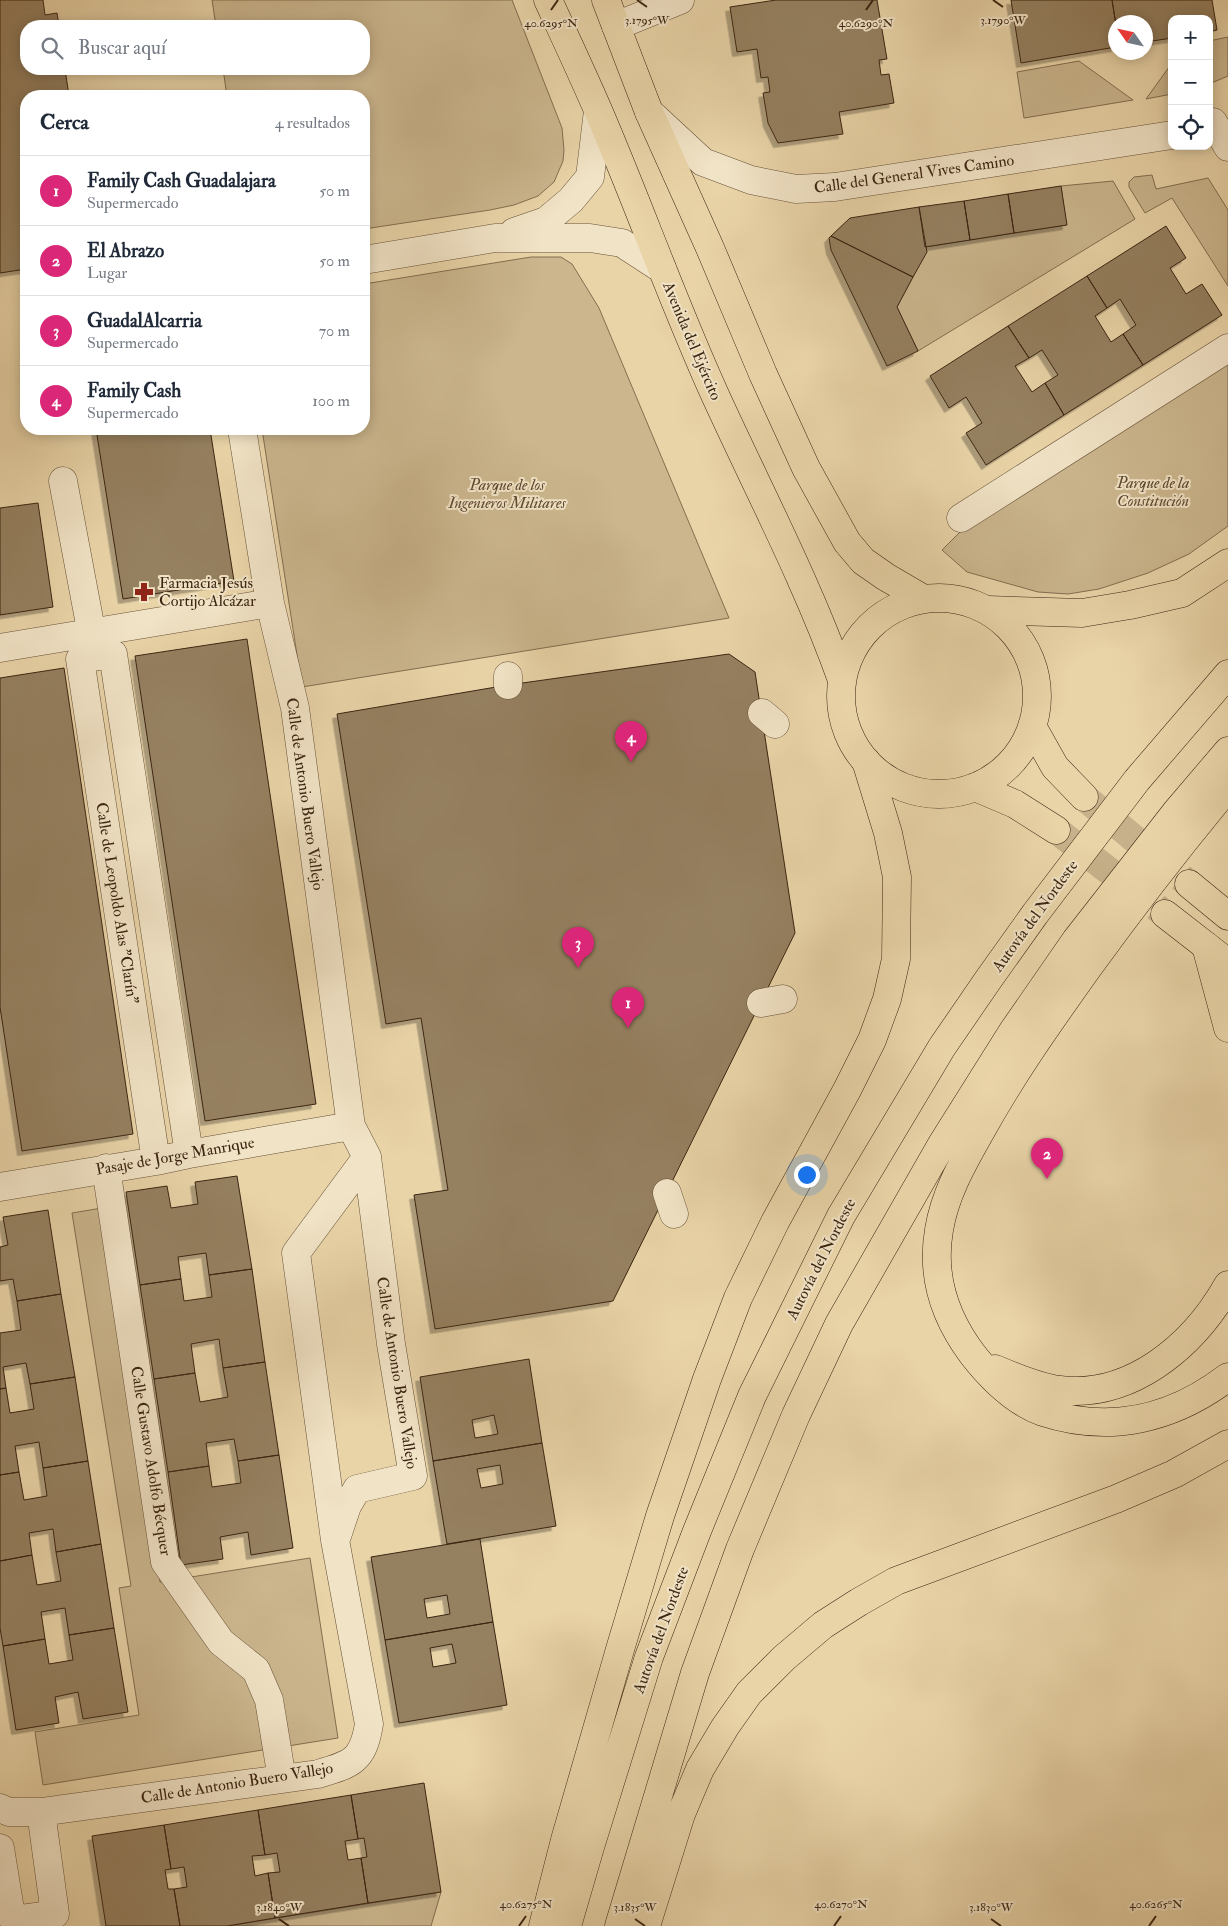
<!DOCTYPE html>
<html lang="es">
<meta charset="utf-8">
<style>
:root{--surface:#fff;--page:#f2f2f3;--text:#1f2937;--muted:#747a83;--line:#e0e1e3;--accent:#db2777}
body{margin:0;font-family:"IM FELL Double Pica",serif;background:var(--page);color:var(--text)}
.controls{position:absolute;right:15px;top:15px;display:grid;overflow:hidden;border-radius:10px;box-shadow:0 2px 12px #0003}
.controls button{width:45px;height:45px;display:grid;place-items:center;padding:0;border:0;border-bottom:1px solid var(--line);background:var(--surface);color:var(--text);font:25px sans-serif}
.compass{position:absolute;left:1108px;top:15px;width:45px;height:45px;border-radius:50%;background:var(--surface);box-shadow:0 2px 12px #0003;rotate:304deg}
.you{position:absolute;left:806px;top:1174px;width:18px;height:18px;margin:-12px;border:4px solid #fff;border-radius:50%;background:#1a73e8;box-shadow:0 0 0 8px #1a73e833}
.badge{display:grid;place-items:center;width:32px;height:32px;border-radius:50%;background:var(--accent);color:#fff;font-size:16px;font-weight:700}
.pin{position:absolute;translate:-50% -41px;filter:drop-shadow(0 1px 2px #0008)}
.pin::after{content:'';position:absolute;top:26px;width:18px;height:15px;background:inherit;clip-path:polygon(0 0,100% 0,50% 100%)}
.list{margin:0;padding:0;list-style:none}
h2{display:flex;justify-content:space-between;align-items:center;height:65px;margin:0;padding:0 20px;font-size:21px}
h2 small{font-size:16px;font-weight:400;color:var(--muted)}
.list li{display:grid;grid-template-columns:32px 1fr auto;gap:15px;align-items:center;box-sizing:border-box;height:70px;padding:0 20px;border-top:1px solid var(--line)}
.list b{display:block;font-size:19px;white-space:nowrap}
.list p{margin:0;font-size:16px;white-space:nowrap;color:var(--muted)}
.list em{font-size:16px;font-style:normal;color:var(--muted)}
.icon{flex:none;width:28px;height:28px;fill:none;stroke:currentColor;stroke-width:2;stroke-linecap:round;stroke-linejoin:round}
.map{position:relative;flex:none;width:1228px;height:1926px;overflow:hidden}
.search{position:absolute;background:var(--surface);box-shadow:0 2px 12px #0003;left:20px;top:20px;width:350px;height:55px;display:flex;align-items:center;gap:12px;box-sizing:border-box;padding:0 18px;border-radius:20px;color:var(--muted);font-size:19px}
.panel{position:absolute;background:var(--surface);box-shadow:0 2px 12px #0003;left:20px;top:90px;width:350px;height:345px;border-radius:20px}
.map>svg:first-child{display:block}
</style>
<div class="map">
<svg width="1228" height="1926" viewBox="0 0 1228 1926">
<defs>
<filter id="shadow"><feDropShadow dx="-4.5" dy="4.5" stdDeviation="0" flood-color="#0004"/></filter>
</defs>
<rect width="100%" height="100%" fill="#e9d4a8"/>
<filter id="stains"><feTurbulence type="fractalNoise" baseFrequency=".004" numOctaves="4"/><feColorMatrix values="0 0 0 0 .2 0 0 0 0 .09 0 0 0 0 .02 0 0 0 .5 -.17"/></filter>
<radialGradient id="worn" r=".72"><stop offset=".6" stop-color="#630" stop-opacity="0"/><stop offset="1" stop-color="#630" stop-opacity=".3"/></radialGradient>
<path fill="#cbb68e" stroke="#836e50" d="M 212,0 L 512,0 L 562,128 L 564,150 L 563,161 L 554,182 L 538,196 L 514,205 L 490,210 L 364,229 L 364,96 L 227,96 L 223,69 L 364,69 L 364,26 L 216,26 Z
M 1228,37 L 1228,76 L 1209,84 L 1209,41 Z
M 1079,61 L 1133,100 L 1024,118 L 1017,72 Z
M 1172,63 L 1172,94 L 1146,99 Z
M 1152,175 L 1156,189 L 1208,178 L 1228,210 L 1228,286 L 1172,198 L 1145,213 L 1129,187 L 1129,182 L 1134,177 Z
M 1113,181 L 1135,219 L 918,351 L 897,307 L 926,252 L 925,247 L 1066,225 L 1061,186 Z
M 531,257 L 561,257 L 572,264 L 599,308 L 729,618 L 302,687 L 262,429 L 364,429 L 364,284 Z
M 1228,360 L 1228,526 L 1189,554 L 1148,573 L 1099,589 L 1068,594 L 1038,592 L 967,572 L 942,550 L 967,525 Z
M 102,1208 L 160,1582 L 310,1558 L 338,1738 L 43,1785 L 35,1732 L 139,1715 L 119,1588 L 131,1586 L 72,1213 Z
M 441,1892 L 431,1926 L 227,1926 Z"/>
<path fill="#958060" stroke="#3b2512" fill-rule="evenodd" filter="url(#shadow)" d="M 0,0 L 43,0 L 45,15 L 57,13 L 59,26 L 26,26 L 26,69 L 65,69 L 69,96 L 26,96 L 26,269 L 0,273 Z
M 776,0 L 877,0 L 887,59 L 879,60 L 881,75 L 889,74 L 894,103 L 839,112 L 843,134 L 778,143 L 768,123 L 763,93 L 770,92 L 768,77 L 761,78 L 757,49 L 737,52 L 730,7 Z
M 1011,0 L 1112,0 L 1116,25 L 1116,47 L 1021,63 Z
M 1112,0 L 1212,0 L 1217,30 L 1209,32 L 1209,19 L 1172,19 L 1172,38 L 1146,42 L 1146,22 L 1116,22 L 1116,25 Z
M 1061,186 L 1067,225 L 1014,233 L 1008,194 Z
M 1008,194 L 1014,233 L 970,240 L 964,201 Z
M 964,201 L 970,240 L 925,247 L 919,207 Z
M 919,207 L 927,252 L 913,277 L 831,236 L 850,218 Z
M 1166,226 L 1186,258 L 1170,268 L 1186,294 L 1202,284 L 1222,315 L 1143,365 L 1123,334 L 1136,325 L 1120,299 L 1107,308 L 1087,276 Z
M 831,236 L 913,277 L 897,307 L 918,351 L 887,366 L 831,250 L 829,238 Z
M 1087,276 L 1107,308 L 1095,316 L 1111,342 L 1123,334 L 1143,365 L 1064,415 L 1045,383 L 1058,375 L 1042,350 L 1029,358 L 1008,326 Z
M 1008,326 L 1029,358 L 1015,366 L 1032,392 L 1045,383 L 1064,415 L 986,465 L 966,433 L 982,423 L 966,397 L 949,408 L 930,376 Z
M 96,429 L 210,429 L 234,581 L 123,599 Z
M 38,503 L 53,607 L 0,615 L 0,508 Z
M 247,639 L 316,1104 L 205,1121 L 135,656 Z
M 729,654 L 755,672 L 795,933 L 613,1301 L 435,1329 L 414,1195 L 448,1190 L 421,1018 L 386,1024 L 337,714 L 508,685 Z
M 64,668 L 133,1134 L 22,1151 L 0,1007 L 0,678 Z
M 237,1176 L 252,1269 L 209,1275 L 206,1253 L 178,1257 L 181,1279 L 140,1285 L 126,1192 L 167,1186 L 171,1208 L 198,1204 L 195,1182 Z
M 48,1210 L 61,1294 L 17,1301 L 13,1279 L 0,1281 L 0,1247 L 8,1245 L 3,1217 Z
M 252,1269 L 265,1362 L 223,1368 L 219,1339 L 191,1344 L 195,1373 L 154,1379 L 140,1285 L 181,1279 L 184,1301 L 212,1297 L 209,1275 Z
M 61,1294 L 75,1377 L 30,1384 L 26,1363 L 3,1367 L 6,1388 L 0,1389 L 0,1333 L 21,1330 L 17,1301 Z
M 529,1359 L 542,1443 L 433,1461 L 420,1377 ZM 494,1415 L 498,1434 L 475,1438 L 472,1420 Z
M 265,1362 L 279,1455 L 238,1461 L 234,1439 L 206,1443 L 209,1466 L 168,1472 L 154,1379 L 195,1373 L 200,1402 L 228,1397 L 223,1368 Z
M 75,1377 L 88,1461 L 43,1468 L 39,1442 L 15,1446 L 19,1472 L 0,1475 L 0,1389 L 6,1388 L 10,1413 L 34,1409 L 30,1384 Z
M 542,1443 L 556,1526 L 447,1544 L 433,1461 ZM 500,1465 L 503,1484 L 481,1488 L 477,1469 Z
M 279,1455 L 293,1548 L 251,1555 L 248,1532 L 220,1537 L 223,1559 L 181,1565 L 168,1472 L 209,1466 L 212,1487 L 241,1483 L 238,1461 Z
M 88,1461 L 101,1544 L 56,1552 L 53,1529 L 29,1533 L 32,1555 L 0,1561 L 0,1475 L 19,1472 L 24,1500 L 47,1496 L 43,1468 Z
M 480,1539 L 493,1622 L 385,1640 L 371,1557 ZM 447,1595 L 450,1614 L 427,1618 L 424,1599 Z
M 101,1544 L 114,1628 L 69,1635 L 65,1608 L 41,1612 L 45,1639 L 3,1646 L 0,1628 L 0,1561 L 32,1555 L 37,1585 L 61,1581 L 56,1552 Z
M 493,1622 L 507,1705 L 399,1723 L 385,1640 ZM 452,1644 L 456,1663 L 433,1667 L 430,1648 Z
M 114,1628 L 128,1712 L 83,1719 L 78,1692 L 55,1697 L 59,1723 L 16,1730 L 3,1646 L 45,1639 L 49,1664 L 73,1660 L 69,1635 Z
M 424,1783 L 441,1892 L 368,1903 L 361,1858 L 367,1857 L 364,1838 L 358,1839 L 351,1795 Z
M 351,1795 L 358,1839 L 345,1841 L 348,1860 L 361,1858 L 368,1903 L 275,1918 L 268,1873 L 280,1872 L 277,1853 L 265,1855 L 258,1810 Z
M 258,1810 L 265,1855 L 252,1856 L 255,1876 L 268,1873 L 275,1918 L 227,1926 L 180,1926 L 174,1889 L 187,1887 L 184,1867 L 171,1869 L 164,1825 Z
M 164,1825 L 171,1869 L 165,1870 L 168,1889 L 174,1889 L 180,1926 L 106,1926 L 92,1836 Z"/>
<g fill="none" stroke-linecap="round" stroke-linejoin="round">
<path stroke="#c6b18a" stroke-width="28" stroke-dasharray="28 14" stroke-linecap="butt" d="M 1084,797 L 1189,884
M 1056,830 L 1165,914"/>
<g stroke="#665138" stroke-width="29">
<path id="minor" d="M 616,26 L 680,0
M 649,112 L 703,162 L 751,180 L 796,189 L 835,187 L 1172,135
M 1213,122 L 1228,147
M 514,232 L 546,221 L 571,200 L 590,177 L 598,111
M 364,260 L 495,238 L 590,238 L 622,243 L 662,269
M 63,481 L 95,651
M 961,518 L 1228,348
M 0,648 L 270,603
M 508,676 L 508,685
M 762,713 L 775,724
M 761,1003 L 783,999
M 156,1161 L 80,659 L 113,654 L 189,1154
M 106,1168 L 165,1562 L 221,1642 L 256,1670 L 269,1700 L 282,1779
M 0,1187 L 156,1161 L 189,1154 L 351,1126
M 667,1193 L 674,1214
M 337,1536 L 347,1506 L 357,1489 L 413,1476 L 391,1344 L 367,1157
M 0,1808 L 9,1812 L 41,1812 L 318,1774 C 352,1764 363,1761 369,1724 L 335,1540 L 296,1253 L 367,1157 L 351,1126 L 295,708 L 270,603 L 242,429
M 0,1848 L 11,1916 L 20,1919 L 55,1914 L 41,1812"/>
</g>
<g stroke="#3b2512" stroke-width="29">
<path id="major" d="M 548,0 C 565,37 582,73 598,110 C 639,205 673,303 716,397 C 759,491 807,582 842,680
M 606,0 L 649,112 L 710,248 L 763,374 L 806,468 L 847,542 L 863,561 L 886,577 L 922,598
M841 696a98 98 0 1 1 196 0a98 98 0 1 1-196 0Z
M 1032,726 L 1055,767 L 1084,797
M 975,787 L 1015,804 L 1056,830
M 1189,884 L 1228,916
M 1165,914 L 1228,963"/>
</g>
<g stroke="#3b2512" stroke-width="29">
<path id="highway" d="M 988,610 L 1082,613 L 1130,605 L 1182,593 L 1228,563
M 1228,787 C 1179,846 1132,907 1087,969 C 1050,1021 1013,1073 982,1129 C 964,1161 945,1193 939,1230 C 931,1276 945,1318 973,1355 C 991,1378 1015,1402 1043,1412 C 1110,1434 1173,1419 1228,1377
M 1206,946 L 1228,1028
M 995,1369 C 1014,1377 1033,1385 1053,1389 C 1128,1402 1193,1347 1228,1285
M 543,1926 L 565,1840 L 621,1646 L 660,1516 L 707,1379 L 738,1298 L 775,1222 L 847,1090 L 872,1040 L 887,999 L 896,959 L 897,877 L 888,833 L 866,761
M 567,1926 L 590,1847 L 649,1657 L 697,1531 L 752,1396 L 841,1216 L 942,1047 L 988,980 L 1035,914 L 1137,780 L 1228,674
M 619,1926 L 695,1673 L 740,1549 L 796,1415 L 839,1324 L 942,1144 L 1013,1031 L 1076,940 L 1176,812 L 1228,751
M 646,1926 L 681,1814 L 700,1769 L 725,1727 L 749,1693 L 784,1658 L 823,1625 L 859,1602 L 896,1581 L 1116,1499 L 1174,1474 L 1228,1444"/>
</g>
<use href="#minor" stroke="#f1e3c6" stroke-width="28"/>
<use href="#major" stroke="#e9d4a8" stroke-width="28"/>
<use href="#highway" stroke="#e9d4a8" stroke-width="28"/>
</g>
<path fill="none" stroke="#3b2512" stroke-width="2" d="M 637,0 L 647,7M 993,0 L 1003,7M 551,10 L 558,0M 866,10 L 873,0M 279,1919 L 289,1926M 635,1919 L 645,1926M 991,1919 L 1001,1926M 519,1926 L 526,1916M 834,1926 L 841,1916M 1149,1926 L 1156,1916"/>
<defs>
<g id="pharmacy-bare" transform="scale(1.5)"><path d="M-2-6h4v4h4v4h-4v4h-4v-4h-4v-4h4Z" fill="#8f2418" stroke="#f1e3c6" stroke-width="2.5" paint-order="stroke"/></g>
</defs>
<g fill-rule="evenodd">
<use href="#pharmacy-bare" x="144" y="592"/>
</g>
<g text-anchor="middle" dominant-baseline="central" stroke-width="4" stroke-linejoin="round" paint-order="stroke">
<g font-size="16" fill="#3b2512" stroke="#f1e3c6">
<text transform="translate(914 174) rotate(-8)">Calle del General Vives Camino</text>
<text transform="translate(692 341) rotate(67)">Avenida del Ejército</text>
<text transform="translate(305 794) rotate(82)">Calle de Antonio Buero Vallejo</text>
<text transform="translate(117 903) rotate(81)">Calle de Leopoldo Alas "Clarín"</text>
<text transform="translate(1035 916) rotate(-54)">Autovía del Nordeste</text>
<text transform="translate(175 1156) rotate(-10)">Pasaje de Jorge Manrique</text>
<text transform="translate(821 1259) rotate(-63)">Autovía del Nordeste</text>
<text transform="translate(397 1373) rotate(81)">Calle de Antonio Buero Vallejo</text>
<text transform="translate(151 1461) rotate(81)">Calle Gustavo Adolfo Bécquer</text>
<text transform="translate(661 1630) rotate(-70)">Autovía del Nordeste</text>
<text transform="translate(237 1783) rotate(-9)">Calle de Antonio Buero Vallejo</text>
</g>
<g font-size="16" font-style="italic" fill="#5f4931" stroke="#f1e3c6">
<text x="1153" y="483">Parque de la<tspan x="1153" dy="18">Constitución</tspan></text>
<text x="507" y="485">Parque de los<tspan x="507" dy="18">Ingenieros Militares</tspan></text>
</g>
<g font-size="16" fill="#3b2512" stroke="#f1e3c6" text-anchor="start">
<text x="159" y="583">Farmacia Jesús<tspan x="159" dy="18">Cortijo Alcázar</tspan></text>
</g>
</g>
<g font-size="12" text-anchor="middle" fill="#3b2512" stroke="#f1e3c6" stroke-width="4" stroke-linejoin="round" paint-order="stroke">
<text x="647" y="24">3.1795°W</text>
<text x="1003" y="24">3.1790°W</text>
<text x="551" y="27">40.6295°N</text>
<text x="866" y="27">40.6290°N</text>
<text x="526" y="1908">40.6275°N</text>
<text x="841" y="1908">40.6270°N</text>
<text x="1156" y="1908">40.6265°N</text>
<text x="279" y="1911">3.1840°W</text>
<text x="635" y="1911">3.1835°W</text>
<text x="991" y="1911">3.1830°W</text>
</g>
<rect width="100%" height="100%" filter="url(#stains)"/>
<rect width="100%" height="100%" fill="url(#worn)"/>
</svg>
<div class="controls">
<button>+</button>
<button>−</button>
<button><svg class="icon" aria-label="locate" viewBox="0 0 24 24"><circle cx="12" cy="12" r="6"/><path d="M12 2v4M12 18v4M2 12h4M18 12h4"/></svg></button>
</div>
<svg class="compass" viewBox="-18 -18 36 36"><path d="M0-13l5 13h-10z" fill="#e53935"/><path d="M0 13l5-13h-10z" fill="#747a83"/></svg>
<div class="you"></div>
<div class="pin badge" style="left:628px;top:1028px">1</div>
<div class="pin badge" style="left:1047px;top:1179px">2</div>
<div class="pin badge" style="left:578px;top:968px">3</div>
<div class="pin badge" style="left:631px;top:762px">4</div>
<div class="search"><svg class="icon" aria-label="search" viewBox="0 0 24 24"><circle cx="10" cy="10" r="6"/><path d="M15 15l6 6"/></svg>Buscar aquí</div>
<section class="panel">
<h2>Cerca<small>4 resultados</small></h2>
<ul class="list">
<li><span class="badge">1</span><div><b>Family Cash Guadalajara</b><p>Supermercado</p></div><em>50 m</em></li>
<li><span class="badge">2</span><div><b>El Abrazo</b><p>Lugar</p></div><em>50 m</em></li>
<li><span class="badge">3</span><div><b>GuadalAlcarria</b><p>Supermercado</p></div><em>70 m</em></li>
<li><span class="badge">4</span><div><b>Family Cash</b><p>Supermercado</p></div><em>100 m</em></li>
</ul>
</section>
</div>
